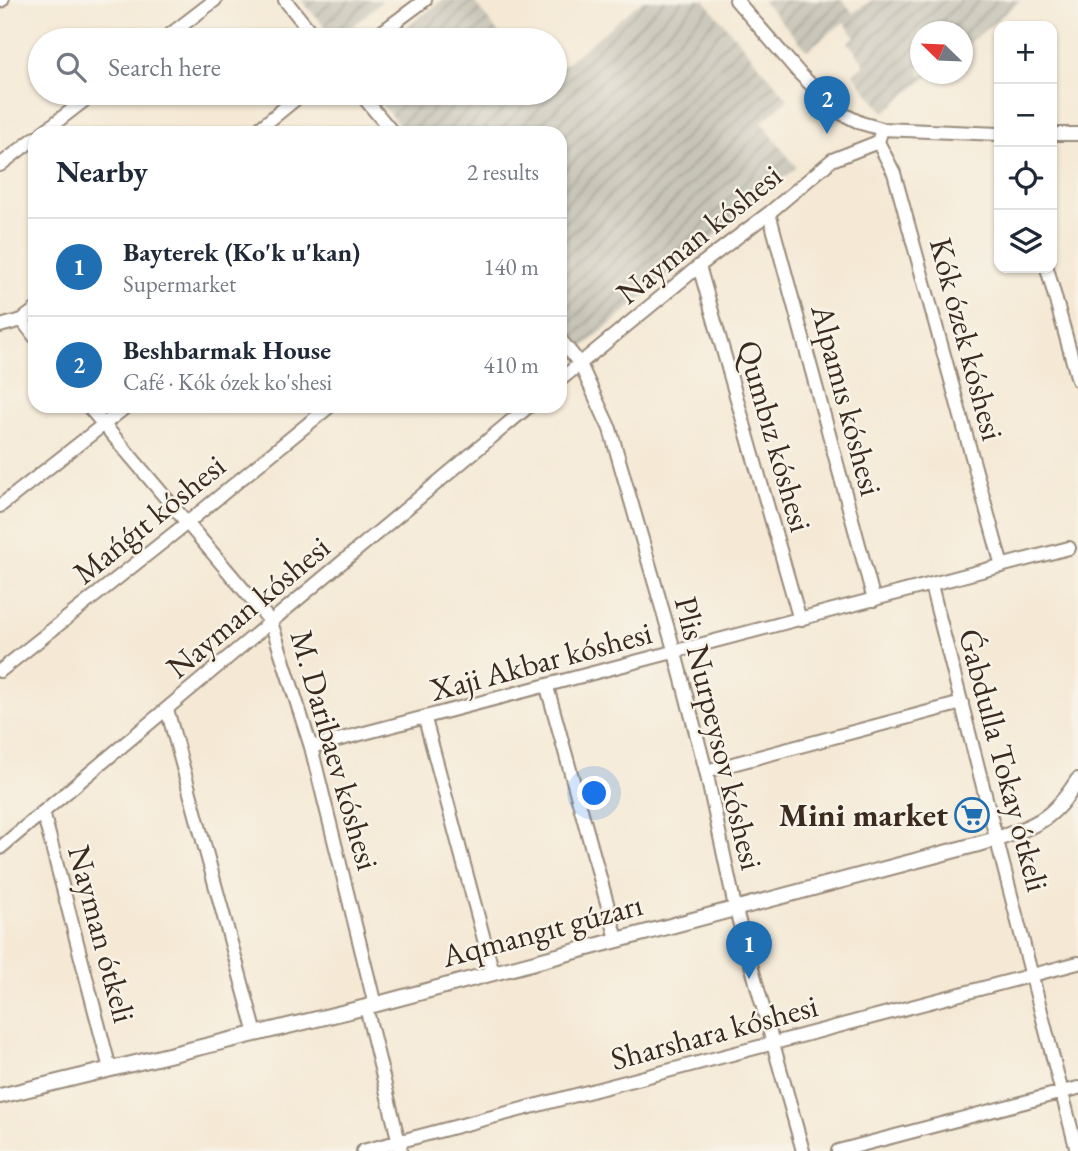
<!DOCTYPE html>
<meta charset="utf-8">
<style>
:root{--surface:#fff;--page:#f2f2f3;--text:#1f2937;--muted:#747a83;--line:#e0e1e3;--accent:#1f6fb2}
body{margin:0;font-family:"EB Garamond",serif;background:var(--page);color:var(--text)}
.controls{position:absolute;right:21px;top:21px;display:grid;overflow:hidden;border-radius:14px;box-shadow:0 2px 5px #0004}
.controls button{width:63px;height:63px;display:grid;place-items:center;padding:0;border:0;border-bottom:2px solid var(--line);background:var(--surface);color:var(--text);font:35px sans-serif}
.compass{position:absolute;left:910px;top:21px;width:63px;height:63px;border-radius:50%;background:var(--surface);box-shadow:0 2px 5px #0004;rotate:293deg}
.you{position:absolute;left:595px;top:794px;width:24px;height:24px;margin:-18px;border:5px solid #fff;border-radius:50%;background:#1a73e8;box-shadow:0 0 0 10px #1a73e833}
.badge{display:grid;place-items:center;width:46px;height:46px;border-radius:50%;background:var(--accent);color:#fff;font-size:23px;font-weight:700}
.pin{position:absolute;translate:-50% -58px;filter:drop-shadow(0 2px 4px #0008)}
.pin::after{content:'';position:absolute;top:37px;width:24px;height:21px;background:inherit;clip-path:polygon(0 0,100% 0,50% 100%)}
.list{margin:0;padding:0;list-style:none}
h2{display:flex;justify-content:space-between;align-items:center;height:91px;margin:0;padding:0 28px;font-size:30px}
h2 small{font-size:23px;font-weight:400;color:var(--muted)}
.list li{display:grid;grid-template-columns:46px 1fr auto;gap:21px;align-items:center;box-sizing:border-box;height:98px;padding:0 28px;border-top:2px solid var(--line)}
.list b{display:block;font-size:26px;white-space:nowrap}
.list p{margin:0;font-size:23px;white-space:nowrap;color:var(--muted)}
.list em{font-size:23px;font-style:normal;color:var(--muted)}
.icon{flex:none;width:38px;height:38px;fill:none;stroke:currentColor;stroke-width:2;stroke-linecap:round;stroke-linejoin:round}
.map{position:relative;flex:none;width:1078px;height:1151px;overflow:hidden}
.search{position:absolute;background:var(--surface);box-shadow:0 2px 5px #0004;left:28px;top:28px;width:539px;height:77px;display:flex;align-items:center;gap:18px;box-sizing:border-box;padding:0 24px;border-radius:38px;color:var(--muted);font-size:26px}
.panel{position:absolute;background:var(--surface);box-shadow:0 2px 5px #0004;left:28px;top:126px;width:539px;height:287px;border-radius:21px}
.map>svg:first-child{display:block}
</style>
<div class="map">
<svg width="1078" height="1151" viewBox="0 0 1078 1151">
<defs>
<pattern id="industrial-furrows" width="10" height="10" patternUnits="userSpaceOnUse" patternTransform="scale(1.75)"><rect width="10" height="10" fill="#c7c4b8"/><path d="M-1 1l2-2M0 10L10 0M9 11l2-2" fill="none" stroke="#a39f95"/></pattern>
</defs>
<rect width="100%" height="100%" fill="#f7f3e8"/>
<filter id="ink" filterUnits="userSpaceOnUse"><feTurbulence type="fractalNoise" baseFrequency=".0143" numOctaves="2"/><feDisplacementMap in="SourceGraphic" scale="14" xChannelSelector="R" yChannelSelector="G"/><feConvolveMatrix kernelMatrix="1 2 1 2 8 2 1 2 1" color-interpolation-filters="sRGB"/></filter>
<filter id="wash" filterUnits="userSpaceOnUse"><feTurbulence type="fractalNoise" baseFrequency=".00686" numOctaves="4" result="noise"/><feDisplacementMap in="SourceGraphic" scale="28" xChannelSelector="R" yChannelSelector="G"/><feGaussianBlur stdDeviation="1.57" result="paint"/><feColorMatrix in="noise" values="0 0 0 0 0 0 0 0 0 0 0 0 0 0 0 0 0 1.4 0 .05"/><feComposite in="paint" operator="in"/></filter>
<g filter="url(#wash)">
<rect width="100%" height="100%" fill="#f5e9d5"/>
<path fill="url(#industrial-furrows)" d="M 301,0 L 383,0 L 337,40 Z
M 443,0 L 473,0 L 504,40 L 391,40 Z
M 643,0 L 704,0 L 788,99 L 761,122 L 796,167 L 582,348 L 560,322 L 560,133 L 405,133 L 373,93 L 555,93 L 555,73 Z
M 762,0 L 843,0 L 853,13 L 872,0 L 1021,0 L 963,48 L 962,32 L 920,32 L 920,74 L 931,74 L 884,112 L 853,74 L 865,64 L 848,42 L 855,37 L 844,22 L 807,50 Z"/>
</g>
<g filter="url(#ink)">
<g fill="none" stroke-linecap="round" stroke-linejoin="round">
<g stroke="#988a7a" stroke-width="16">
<path id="minor" d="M 285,0 L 317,40
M 736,0 L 800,74 L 839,112 L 861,123 L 882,129 L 999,134
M 0,1 L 2,0
M 163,40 L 215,0
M 371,40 L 425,0
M 360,93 L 393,133
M 882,129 L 878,142 L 894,173 L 1002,566
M 42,133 L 94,93
M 254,133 L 303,93
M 1052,134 L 1078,134
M 0,165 L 35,138
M 769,213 L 874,600
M 699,266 L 800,620
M 1047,268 L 1078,380
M 22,320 L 35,337
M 0,326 L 22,320 L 35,310
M 560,339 L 580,364 L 610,429 L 675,653 L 706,771 L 735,907 L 803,1151
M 560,380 L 699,266 L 769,213 L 832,160 L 878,142
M 88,406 L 271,622 L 311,747 L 375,1005
M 0,506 L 127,406
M 931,585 L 1077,1151
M 0,671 L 187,523 L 330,406
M 547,687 L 617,939
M 167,709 L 256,1034
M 425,719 L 493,973
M 311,747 L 1069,548
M 706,771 L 962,703
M 43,812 L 110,1069
M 0,848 L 529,406
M 366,1007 L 401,1151
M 363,1151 L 1078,963
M 838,1151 L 1078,1088"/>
</g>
<g stroke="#988a7a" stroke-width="18">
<path id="tertiary" d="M 0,1096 L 366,1007 L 997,839 C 1039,824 1053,819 1078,780"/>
</g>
<use href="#minor" stroke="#fff" stroke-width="12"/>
<use href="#tertiary" stroke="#fff" stroke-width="14"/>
</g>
</g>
<defs>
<g id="supermarket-ring" transform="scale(1.75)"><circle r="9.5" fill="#f7f3e8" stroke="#1f6fb2" stroke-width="1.5"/><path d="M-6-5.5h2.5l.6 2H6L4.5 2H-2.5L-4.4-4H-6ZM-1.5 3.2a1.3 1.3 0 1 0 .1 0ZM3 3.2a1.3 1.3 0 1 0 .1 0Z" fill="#1f6fb2"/></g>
</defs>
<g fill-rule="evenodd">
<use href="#supermarket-ring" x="972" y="815"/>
</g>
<g text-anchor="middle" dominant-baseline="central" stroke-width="5" stroke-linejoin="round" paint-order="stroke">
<g font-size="32" fill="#3b2a1e" stroke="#f7f3e8">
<text transform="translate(699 234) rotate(-39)">Nayman kóshesi</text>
<text transform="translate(967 339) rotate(75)">Kók ózek kóshesi</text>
<text transform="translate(847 400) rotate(75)">Alpamıs kóshesi</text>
<text transform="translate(775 436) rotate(74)">Qumbız kóshesi</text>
<text transform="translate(149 519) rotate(-39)">Mańǵıt kóshesi</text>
<text transform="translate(248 607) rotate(-40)">Nayman kóshesi</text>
<text transform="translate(541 661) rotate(-15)">Xaji Akbar kóshesi</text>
<text transform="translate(719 733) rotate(76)">Plis Nurpeysov kóshesi</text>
<text transform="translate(335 750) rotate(74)">M. Daribaev kóshesi</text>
<text transform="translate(1004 760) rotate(75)">Ǵabdulla Tokay ótkeli</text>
<text transform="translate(542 930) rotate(-15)">Aqmangıt gúzarı</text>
<text transform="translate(102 934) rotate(75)">Nayman ótkeli</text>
<text transform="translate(714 1032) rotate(-15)">Sharshara kóshesi</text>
</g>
<g font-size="32" font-weight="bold" fill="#3b2a1e" stroke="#f7f3e8" text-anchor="end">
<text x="948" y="815">Mini market</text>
</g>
</g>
</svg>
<div class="controls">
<button>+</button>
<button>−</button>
<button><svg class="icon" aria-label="locate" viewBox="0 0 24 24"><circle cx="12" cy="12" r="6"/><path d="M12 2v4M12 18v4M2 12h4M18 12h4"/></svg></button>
<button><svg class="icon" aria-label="layers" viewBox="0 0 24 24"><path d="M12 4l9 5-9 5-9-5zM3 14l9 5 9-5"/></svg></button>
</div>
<svg class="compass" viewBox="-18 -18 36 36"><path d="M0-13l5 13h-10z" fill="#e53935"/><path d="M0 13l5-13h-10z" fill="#747a83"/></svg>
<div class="you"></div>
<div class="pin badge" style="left:749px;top:979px">1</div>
<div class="pin badge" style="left:827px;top:134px">2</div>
<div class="search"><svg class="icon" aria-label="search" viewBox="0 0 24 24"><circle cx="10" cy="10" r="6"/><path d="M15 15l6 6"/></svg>Search here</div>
<section class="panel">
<h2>Nearby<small>2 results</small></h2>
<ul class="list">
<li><span class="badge">1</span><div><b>Bayterek (Ko'k u'kan)</b><p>Supermarket</p></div><em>140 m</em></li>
<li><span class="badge">2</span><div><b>Beshbarmak House</b><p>Café · Kók ózek ko'shesi</p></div><em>410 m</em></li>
</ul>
</section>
</div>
